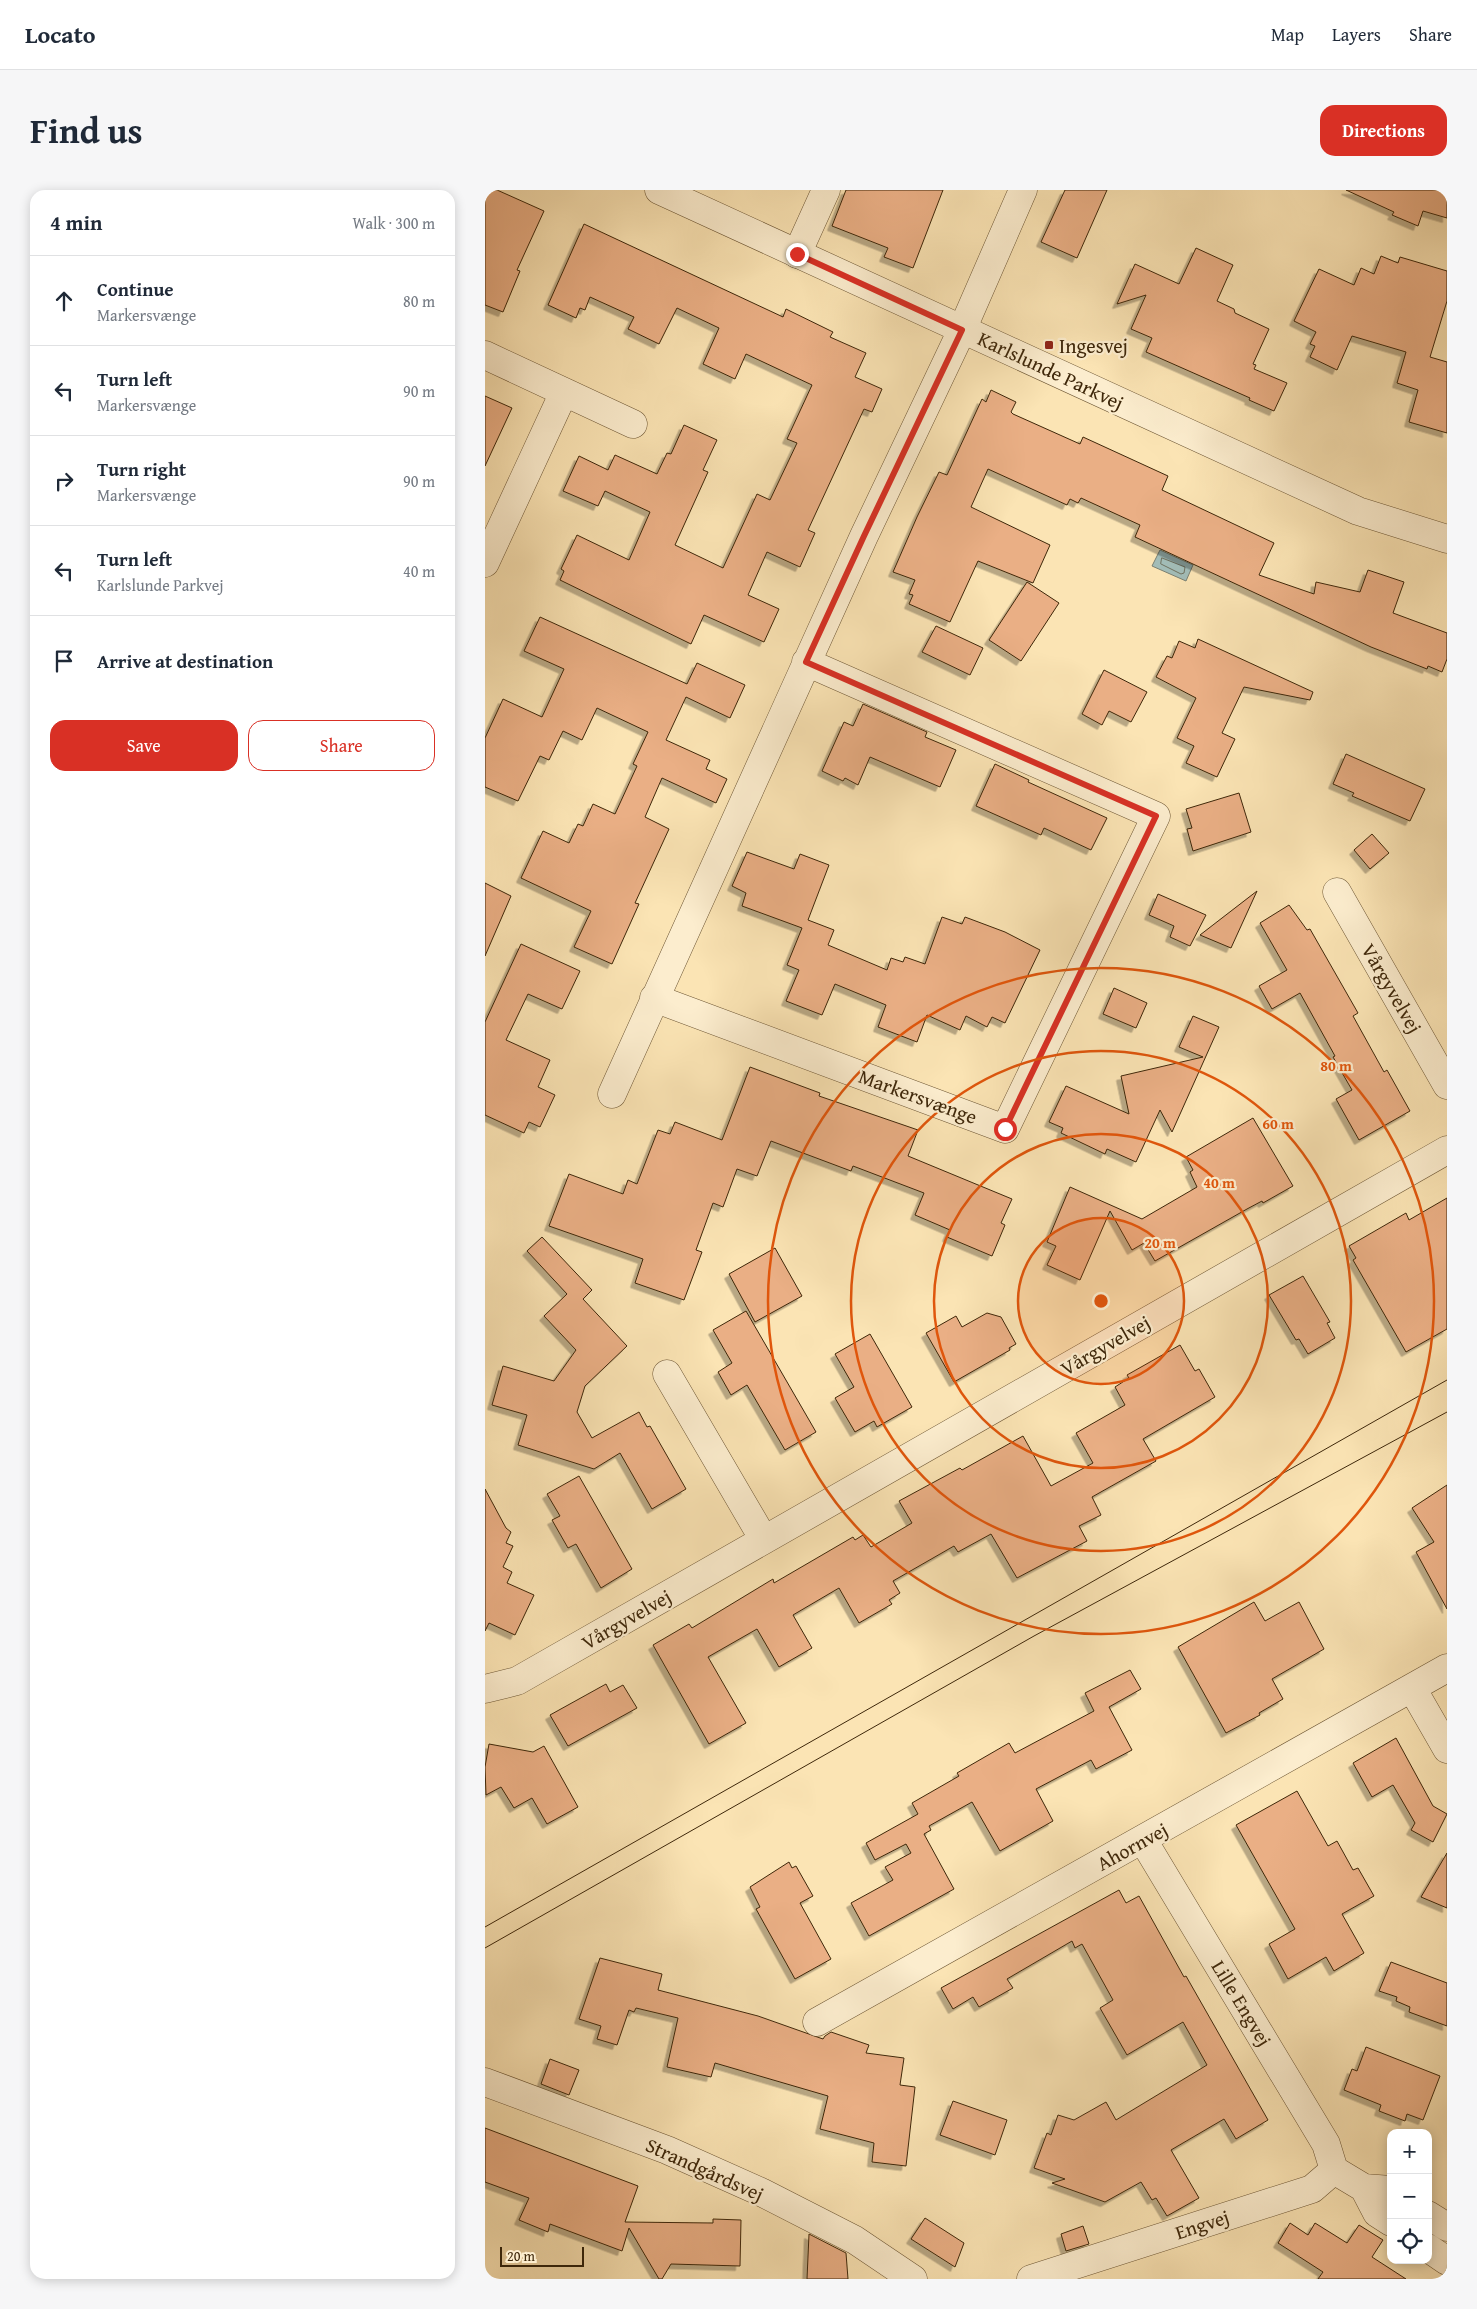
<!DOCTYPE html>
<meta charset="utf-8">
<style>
:root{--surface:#fff;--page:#f6f6f7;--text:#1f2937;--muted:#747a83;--line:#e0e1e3;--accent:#d93025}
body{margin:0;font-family:"Gentium Book Plus",serif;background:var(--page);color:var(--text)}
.controls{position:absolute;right:15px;bottom:15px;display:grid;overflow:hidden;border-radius:10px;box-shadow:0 2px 12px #0003}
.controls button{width:45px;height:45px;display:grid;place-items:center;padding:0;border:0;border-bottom:1px solid var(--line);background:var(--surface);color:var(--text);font:25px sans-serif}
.scale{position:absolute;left:15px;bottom:12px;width:84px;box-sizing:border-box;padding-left:5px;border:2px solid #3e270a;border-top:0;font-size:14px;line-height:18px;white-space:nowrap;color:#3e270a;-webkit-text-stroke:4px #fcedce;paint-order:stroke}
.stop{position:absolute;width:15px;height:15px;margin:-11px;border:4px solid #d93025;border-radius:50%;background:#fff}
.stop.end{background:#d93025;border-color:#fff;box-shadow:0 1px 5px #0008}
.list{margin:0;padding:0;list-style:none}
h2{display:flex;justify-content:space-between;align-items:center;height:65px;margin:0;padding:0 20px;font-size:21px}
h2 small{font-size:16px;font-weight:400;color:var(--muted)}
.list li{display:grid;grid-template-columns:32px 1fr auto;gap:15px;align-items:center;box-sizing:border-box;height:90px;padding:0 20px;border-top:1px solid var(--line)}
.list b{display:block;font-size:19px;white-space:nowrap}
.list p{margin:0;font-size:16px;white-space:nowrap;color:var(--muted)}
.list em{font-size:16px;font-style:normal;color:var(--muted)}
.actions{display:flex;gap:10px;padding:15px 20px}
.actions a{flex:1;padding:11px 0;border:1px solid var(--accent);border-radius:15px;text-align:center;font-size:18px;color:var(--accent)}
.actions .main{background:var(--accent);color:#fff}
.icon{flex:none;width:28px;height:28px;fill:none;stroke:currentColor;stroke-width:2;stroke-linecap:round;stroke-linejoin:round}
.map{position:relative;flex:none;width:962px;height:2089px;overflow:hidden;border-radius:15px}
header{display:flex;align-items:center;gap:30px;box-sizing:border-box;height:70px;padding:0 25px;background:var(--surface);border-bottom:1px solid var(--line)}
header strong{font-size:24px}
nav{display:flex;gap:28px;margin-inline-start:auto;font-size:18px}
.intro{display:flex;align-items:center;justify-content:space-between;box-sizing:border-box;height:120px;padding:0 30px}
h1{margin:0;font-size:35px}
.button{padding:12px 22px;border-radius:15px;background:var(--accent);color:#fff;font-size:18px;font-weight:700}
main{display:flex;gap:30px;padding:0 30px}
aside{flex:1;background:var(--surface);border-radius:15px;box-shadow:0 2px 12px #0003}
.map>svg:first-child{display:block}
</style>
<header>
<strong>Locato</strong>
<nav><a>Map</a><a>Layers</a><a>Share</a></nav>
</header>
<div class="intro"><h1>Find us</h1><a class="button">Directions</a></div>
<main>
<aside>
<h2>4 min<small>Walk · 300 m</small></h2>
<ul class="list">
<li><svg class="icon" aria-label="ahead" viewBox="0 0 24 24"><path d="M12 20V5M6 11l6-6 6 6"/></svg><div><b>Continue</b><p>Markersvænge</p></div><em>80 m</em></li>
<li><svg class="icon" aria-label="left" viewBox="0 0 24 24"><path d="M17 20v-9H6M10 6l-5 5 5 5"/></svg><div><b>Turn left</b><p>Markersvænge</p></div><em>90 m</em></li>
<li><svg class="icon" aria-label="right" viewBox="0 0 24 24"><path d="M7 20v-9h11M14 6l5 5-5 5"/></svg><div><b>Turn right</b><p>Markersvænge</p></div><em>90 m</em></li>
<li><svg class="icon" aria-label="left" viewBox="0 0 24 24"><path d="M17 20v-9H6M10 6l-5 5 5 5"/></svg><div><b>Turn left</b><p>Karlslunde Parkvej</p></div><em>40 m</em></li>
<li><svg class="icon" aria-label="arrive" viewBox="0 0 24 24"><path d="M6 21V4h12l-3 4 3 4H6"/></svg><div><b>Arrive at destination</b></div></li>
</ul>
<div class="actions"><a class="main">Save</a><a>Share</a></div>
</aside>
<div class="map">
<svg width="962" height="2089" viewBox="0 0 962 2089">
<defs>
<filter id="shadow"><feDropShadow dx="-4.5" dy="4.5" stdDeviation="0" flood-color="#0004"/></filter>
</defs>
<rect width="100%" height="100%" fill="#fbe4b4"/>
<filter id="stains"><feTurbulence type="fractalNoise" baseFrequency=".004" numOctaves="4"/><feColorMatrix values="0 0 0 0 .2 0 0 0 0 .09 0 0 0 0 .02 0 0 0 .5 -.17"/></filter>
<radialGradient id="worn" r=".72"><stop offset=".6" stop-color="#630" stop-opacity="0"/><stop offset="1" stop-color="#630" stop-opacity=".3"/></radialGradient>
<path fill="#a2bcb7" stroke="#7a8072" d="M 675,360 L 708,375 L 701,391 L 667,376 Z"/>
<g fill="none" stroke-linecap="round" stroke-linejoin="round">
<path stroke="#707260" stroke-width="1" d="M 677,368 L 700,377 L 699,383 L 696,384 L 676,374 Z"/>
</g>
<path fill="#eaaf85" stroke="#3e270a" filter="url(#shadow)" d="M 0,0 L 12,0 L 59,21 L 32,80 L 35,81 L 18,122 L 0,115 Z
M 361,0 L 458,0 L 428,78 L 399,67 L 403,58 L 347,36 Z
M 580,0 L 622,0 L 592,68 L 556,52 Z
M 861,0 L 962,0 L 962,28 L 938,21 L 933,36 L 907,25 L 909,22 Z
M 99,34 L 298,127 L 301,119 L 348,142 L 345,147 L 381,163 L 370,187 L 397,199 L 387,222 L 379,219 L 323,340 L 330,343 L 315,377 L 282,362 L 263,405 L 294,419 L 279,452 L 219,425 L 206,454 L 75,390 L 79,381 L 76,379 L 92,345 L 144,370 L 165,322 L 120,301 L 113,316 L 78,301 L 94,266 L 123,280 L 130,265 L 172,284 L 182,263 L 186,264 L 199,235 L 232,250 L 218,280 L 223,282 L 190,355 L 238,378 L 272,304 L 285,310 L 312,253 L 302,249 L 327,195 L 261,164 L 250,189 L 218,174 L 234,138 L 192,118 L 174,154 L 143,139 L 149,127 L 105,107 L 100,120 L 95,118 L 91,128 L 63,115 Z
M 711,58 L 748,75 L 732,111 L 749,119 L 750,123 L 784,139 L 768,174 L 771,175 L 769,179 L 802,193 L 789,221 L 764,210 L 765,208 L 661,162 L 667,148 L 646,139 L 661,105 L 632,114 L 650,74 L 694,94 Z
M 896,66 L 913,73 L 915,67 L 962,81 L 962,111 L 945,167 L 962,172 L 962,243 L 924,232 L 933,200 L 912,193 L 921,162 L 867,146 L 852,180 L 825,167 L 830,156 L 825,154 L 831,142 L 809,131 L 834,79 L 869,95 L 876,78 L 889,84 Z
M 506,200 L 531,212 L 526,222 L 528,224 L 595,254 L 598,247 L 683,286 L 677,300 L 789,353 L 774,385 L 829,404 L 831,392 L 875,402 L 883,380 L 919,392 L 908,423 L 962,443 L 962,469 L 957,482 L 943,476 L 942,479 L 886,457 L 650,347 L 655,335 L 596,308 L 593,313 L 585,309 L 582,315 L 503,279 L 486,317 L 565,355 L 548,393 L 493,371 L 465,432 L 424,414 L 428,405 L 424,404 L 430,390 L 408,382 L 432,327 L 454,282 L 462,285 L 497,209 L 501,212 Z
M 0,206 L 27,218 L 0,276 Z
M 542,392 L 574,413 L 536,471 L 504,450 Z
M 55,427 L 202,494 L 212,473 L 260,495 L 245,528 L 201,507 L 181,550 L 225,570 L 221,579 L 242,589 L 231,613 L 177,588 L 160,627 L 184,639 L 150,713 L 154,714 L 127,774 L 89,757 L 106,721 L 36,688 L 58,641 L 84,653 L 93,634 L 98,636 L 108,614 L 130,624 L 152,576 L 148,574 L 163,542 L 112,518 L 97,550 L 78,541 L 64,570 L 55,566 L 33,611 L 0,597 L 0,548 L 18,509 L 57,527 L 79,479 L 39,461 Z
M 451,436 L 498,458 L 485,485 L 437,462 Z
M 713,449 L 828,502 L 825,510 L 759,497 L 737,543 L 750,549 L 732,587 L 701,573 L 709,556 L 692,548 L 711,508 L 671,487 L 682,466 L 687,468 L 694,451 L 710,458 Z
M 619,480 L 662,502 L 646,532 L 624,521 L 617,535 L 597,524 Z
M 378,514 L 442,542 L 440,547 L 471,560 L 455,597 L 385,567 L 373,595 L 360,588 L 358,591 L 337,581 L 359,532 L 368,536 Z
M 861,564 L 940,599 L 925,631 L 867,606 L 869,603 L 848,594 Z
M 510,574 L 544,590 L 543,592 L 622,628 L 606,660 L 559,638 L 556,645 L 491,616 Z
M 754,603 L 766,642 L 708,661 L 702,639 L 707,638 L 701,619 Z
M 887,644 L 904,663 L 885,679 L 869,660 Z
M 262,662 L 309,679 L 315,664 L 344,675 L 323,730 L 349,740 L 343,755 L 402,780 L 406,768 L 418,772 L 420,767 L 440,774 L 457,727 L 477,734 L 480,727 L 520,742 L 555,760 L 520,833 L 507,827 L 502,837 L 481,826 L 475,840 L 442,825 L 432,852 L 393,837 L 401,815 L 350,794 L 337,825 L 301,811 L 314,780 L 302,775 L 317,738 L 257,716 L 261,703 L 247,696 Z
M 0,693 L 26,706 L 0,766 Z
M 772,701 L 746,758 L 715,745 Z
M 673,704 L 721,725 L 705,756 L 685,747 L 689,736 L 664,725 Z
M 804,715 L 822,740 L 825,739 L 873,823 L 868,826 L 899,882 L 902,880 L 925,921 L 874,950 L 851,909 L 867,900 L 848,867 L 850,866 L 815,803 L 787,819 L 774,796 L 802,780 L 775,733 Z
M 36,754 L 95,781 L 77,819 L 43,804 L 21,850 L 65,870 L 53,897 L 70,905 L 55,937 L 44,932 L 39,943 L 0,925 L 0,832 Z
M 629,798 L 662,813 L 651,838 L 618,824 Z
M 708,826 L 734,837 L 687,942 L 675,920 L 651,972 L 622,959 L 620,964 L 576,943 L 578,938 L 564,932 L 581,896 L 644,924 L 636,886 L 718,867 L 694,857 Z
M 265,877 L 335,903 L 334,906 L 433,940 L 423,966 L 527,1009 L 516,1033 L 520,1035 L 507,1066 L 462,1047 L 465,1040 L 430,1025 L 439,1003 L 368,976 L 366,981 L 286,951 L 272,986 L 252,979 L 238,1017 L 228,1013 L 211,1060 L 217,1062 L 199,1110 L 150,1093 L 158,1069 L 64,1036 L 84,984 L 138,1004 L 143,990 L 152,994 L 173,940 L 185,944 L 190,932 L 237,950 Z
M 768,928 L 808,996 L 778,1013 L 777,1011 L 762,1019 L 670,1071 L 659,1053 L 647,1060 L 625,1021 L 595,1090 L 562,1075 L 571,1056 L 562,1052 L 585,997 L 657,1029 L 712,997 L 705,982 L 708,980 L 701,967 Z
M 962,1008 L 962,1139 L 921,1162 L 868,1070 L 871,1068 L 864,1056 L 921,1023 L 924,1030 Z
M 57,1047 L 107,1100 L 98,1109 L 142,1156 L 100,1196 L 92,1222 L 107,1248 L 154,1222 L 162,1237 L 165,1236 L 201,1299 L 167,1319 L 135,1263 L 109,1279 L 33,1255 L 42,1225 L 7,1215 L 18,1176 L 69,1191 L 91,1160 L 59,1126 L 82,1104 L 42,1061 Z
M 290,1058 L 317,1106 L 270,1132 L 244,1084 Z
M 818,1086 L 845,1132 L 842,1133 L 850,1148 L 823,1164 L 814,1149 L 811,1150 L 784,1105 Z
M 261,1121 L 331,1242 L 300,1260 L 262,1195 L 246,1205 L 233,1182 L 247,1173 L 228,1140 Z
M 502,1123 L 516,1127 L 531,1154 L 524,1158 L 525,1160 L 469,1192 L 441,1143 L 471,1126 L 477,1137 Z
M 385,1144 L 427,1217 L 392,1237 L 389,1231 L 370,1242 L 350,1208 L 369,1197 L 350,1164 Z
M 695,1155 L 710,1181 L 714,1179 L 730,1207 L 658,1249 L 671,1271 L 607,1307 L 616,1325 L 594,1336 L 602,1351 L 532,1388 L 506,1344 L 473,1362 L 469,1356 L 408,1391 L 415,1403 L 404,1410 L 407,1414 L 374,1433 L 354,1398 L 308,1425 L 327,1458 L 294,1477 L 272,1439 L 223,1467 L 261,1533 L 224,1554 L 168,1455 L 204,1434 L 207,1438 L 288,1389 L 289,1393 L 368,1347 L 370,1350 L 378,1345 L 386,1357 L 427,1333 L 414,1311 L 475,1278 L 477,1280 L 538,1246 L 566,1296 L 608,1273 L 591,1243 L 640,1215 L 630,1197 L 644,1188 L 642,1185 Z
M 94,1286 L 147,1379 L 116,1398 L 91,1354 L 83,1358 L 67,1330 L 75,1326 L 62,1304 Z
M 962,1295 L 962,1419 L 931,1362 L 949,1352 L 927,1318 Z
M 0,1299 L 21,1338 L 26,1342 L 21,1353 L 28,1356 L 18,1377 L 27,1382 L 22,1393 L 49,1405 L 30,1445 L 4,1433 L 0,1441 Z
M 769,1412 L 780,1431 L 814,1412 L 839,1459 L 787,1489 L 798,1509 L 774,1523 L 775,1525 L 741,1543 L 693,1457 Z
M 645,1480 L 656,1499 L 624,1517 L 647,1560 L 611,1579 L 606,1570 L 551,1599 L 568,1631 L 515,1661 L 487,1612 L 444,1636 L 446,1640 L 439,1644 L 469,1699 L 384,1746 L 366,1713 L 408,1690 L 400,1677 L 426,1663 L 421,1654 L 390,1670 L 381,1653 L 433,1624 L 427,1613 L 474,1586 L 472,1583 L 524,1553 L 530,1563 L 609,1521 L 600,1503 Z
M 121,1494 L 125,1502 L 138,1495 L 152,1518 L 83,1556 L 65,1525 Z
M 911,1548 L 948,1616 L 962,1624 L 948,1652 L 926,1640 L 930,1633 L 908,1595 L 887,1607 L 868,1573 Z
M 4,1554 L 48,1562 L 59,1556 L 93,1617 L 62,1634 L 47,1608 L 29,1618 L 16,1597 L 1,1605 L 0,1577 Z
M 812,1601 L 843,1656 L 852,1651 L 868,1680 L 873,1678 L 889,1706 L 857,1724 L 879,1763 L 849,1781 L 841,1767 L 803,1789 L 784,1754 L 810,1739 L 751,1635 Z
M 962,1663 L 962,1718 L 936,1707 Z
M 304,1672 L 307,1678 L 311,1676 L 328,1706 L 315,1713 L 346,1769 L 310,1789 L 271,1719 L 275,1717 L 265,1697 Z
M 634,1700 L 641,1713 L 654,1706 L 699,1787 L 701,1786 L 783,1930 L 751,1949 L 739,1929 L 686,1960 L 714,2008 L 682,2026 L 671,2008 L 667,2010 L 656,1992 L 620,2012 L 567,1993 L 580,1989 L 549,1978 L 562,1943 L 566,1945 L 573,1925 L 589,1930 L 621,1912 L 631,1930 L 722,1875 L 698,1832 L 642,1865 L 615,1818 L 628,1810 L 597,1754 L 590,1758 L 587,1751 L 522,1789 L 528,1798 L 494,1817 L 488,1807 L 468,1819 L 456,1798 Z
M 115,1768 L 177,1784 L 173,1800 L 273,1826 L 338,1849 L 340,1846 L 346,1842 L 384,1855 L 381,1863 L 419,1868 L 415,1895 L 430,1897 L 421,1976 L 387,1972 L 389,1953 L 335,1939 L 343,1906 L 230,1873 L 226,1887 L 182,1877 L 193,1828 L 151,1818 L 149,1822 L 144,1820 L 132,1855 L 112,1849 L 116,1836 L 94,1829 Z
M 906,1772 L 962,1793 L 962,1836 L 924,1822 L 925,1817 L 911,1811 L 912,1807 L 894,1801 Z
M 881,1857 L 955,1886 L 938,1930 L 922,1924 L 920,1931 L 894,1921 L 896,1915 L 859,1900 L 867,1879 L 872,1881 Z
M 65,1869 L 94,1880 L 84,1905 L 56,1894 Z
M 468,1911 L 522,1930 L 510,1965 L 455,1945 Z
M 0,1938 L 153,1996 L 140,2032 L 228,2033 L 228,2029 L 256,2030 L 255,2076 L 186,2074 L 177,2089 L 174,2089 L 144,2038 L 137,2061 L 65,2034 L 63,2042 L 34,2030 L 44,2008 L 0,1992 Z
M 440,2028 L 479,2053 L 470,2077 L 426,2049 Z
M 805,2033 L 823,2045 L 830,2033 L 862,2053 L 874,2035 L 898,2050 L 887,2067 L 921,2089 L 833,2089 L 838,2082 L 793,2053 Z
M 598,2036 L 604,2054 L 581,2061 L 576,2044 Z
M 324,2044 L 361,2063 L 363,2089 L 322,2089 Z"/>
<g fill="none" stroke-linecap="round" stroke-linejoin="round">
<g stroke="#6d5634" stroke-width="29">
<path id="minor" d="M 312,64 L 341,0
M 0,165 L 148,234
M 0,373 L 79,202
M 852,702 L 962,895
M 169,808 L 520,939 L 671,626 L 321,472
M 127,904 L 379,346 L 477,140 L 538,0
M 182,1184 L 279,1350
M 927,1498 L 962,1559
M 0,1499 L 32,1491 L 962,960
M 658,1650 L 841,1954 L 849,1980
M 332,1832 L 962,1478
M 0,1892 L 182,1960 L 276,2002 L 370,2050 L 428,2089
M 879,1998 L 892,2023 L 906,2032
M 943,2025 L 962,2037
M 943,2058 L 962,2071
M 546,2089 L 827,1999 L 849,1980 L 879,1998 L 906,2000"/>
</g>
<g stroke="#6d5634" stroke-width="29">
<path id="tertiary" d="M 174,0 L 873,321 L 962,349"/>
</g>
<use href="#minor" stroke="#fcedce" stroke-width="28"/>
<use href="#tertiary" stroke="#fcedce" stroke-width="28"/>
<path stroke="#3e270a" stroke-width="1" d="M 0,1737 L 962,1190
M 0,1758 L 549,1446 L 962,1222"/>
</g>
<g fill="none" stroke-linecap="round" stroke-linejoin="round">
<path stroke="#d93025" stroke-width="6" d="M 312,64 L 477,140 L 379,346 L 321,472 L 671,626 L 520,939"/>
</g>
<circle cx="616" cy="1111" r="83" fill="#e0560c" fill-opacity=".12"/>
<g fill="none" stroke="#e0560c" stroke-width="2.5">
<circle cx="616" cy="1111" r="83"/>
<circle cx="616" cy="1111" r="167"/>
<circle cx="616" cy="1111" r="250"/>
<circle cx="616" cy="1111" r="333"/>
</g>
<rect fill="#8f2418" stroke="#fcedce" stroke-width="2" x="559" y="150" width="10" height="10" rx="2.5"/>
<g text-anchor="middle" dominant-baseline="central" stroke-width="4.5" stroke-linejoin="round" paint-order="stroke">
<g font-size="20" fill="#3e270a" stroke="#fcedce" text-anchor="start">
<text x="574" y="155">Ingesvej</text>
</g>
<g font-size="20" fill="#3e270a" stroke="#fcedce">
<text transform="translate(566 180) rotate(25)">Karlslunde Parkvej</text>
<text transform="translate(907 798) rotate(60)">Vårgyvelvej</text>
<text transform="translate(433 906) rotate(20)">Markersvænge</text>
<text transform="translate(620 1155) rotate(-30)">Vårgyvelvej</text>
<text transform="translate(141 1429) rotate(-30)">Vårgyvelvej</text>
<text transform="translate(647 1656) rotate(-29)">Ahornvej</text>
<text transform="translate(757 1813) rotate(59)">Lille Engvej</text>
<text transform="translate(220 1979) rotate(24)">Strandgårdsvej</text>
<text transform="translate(717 2034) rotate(-18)">Engvej</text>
</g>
</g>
<circle cx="616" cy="1111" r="8" fill="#e0560c" stroke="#fcedce" stroke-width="2.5"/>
<g font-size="15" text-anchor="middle" font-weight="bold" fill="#e0560c" stroke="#fcedce" stroke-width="4.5" stroke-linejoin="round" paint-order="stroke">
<text x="851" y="881">80 m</text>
<text x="793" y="939">60 m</text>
<text x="734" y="998">40 m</text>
<text x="675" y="1058">20 m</text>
</g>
<rect width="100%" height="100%" filter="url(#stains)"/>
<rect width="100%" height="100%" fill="url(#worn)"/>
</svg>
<div class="controls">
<button>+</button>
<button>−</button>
<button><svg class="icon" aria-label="locate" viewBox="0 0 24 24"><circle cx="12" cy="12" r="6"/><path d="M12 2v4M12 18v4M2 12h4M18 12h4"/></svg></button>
</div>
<div class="scale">20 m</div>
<div class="stop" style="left:520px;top:939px"></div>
<div class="stop end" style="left:312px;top:64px"></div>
</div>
</main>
